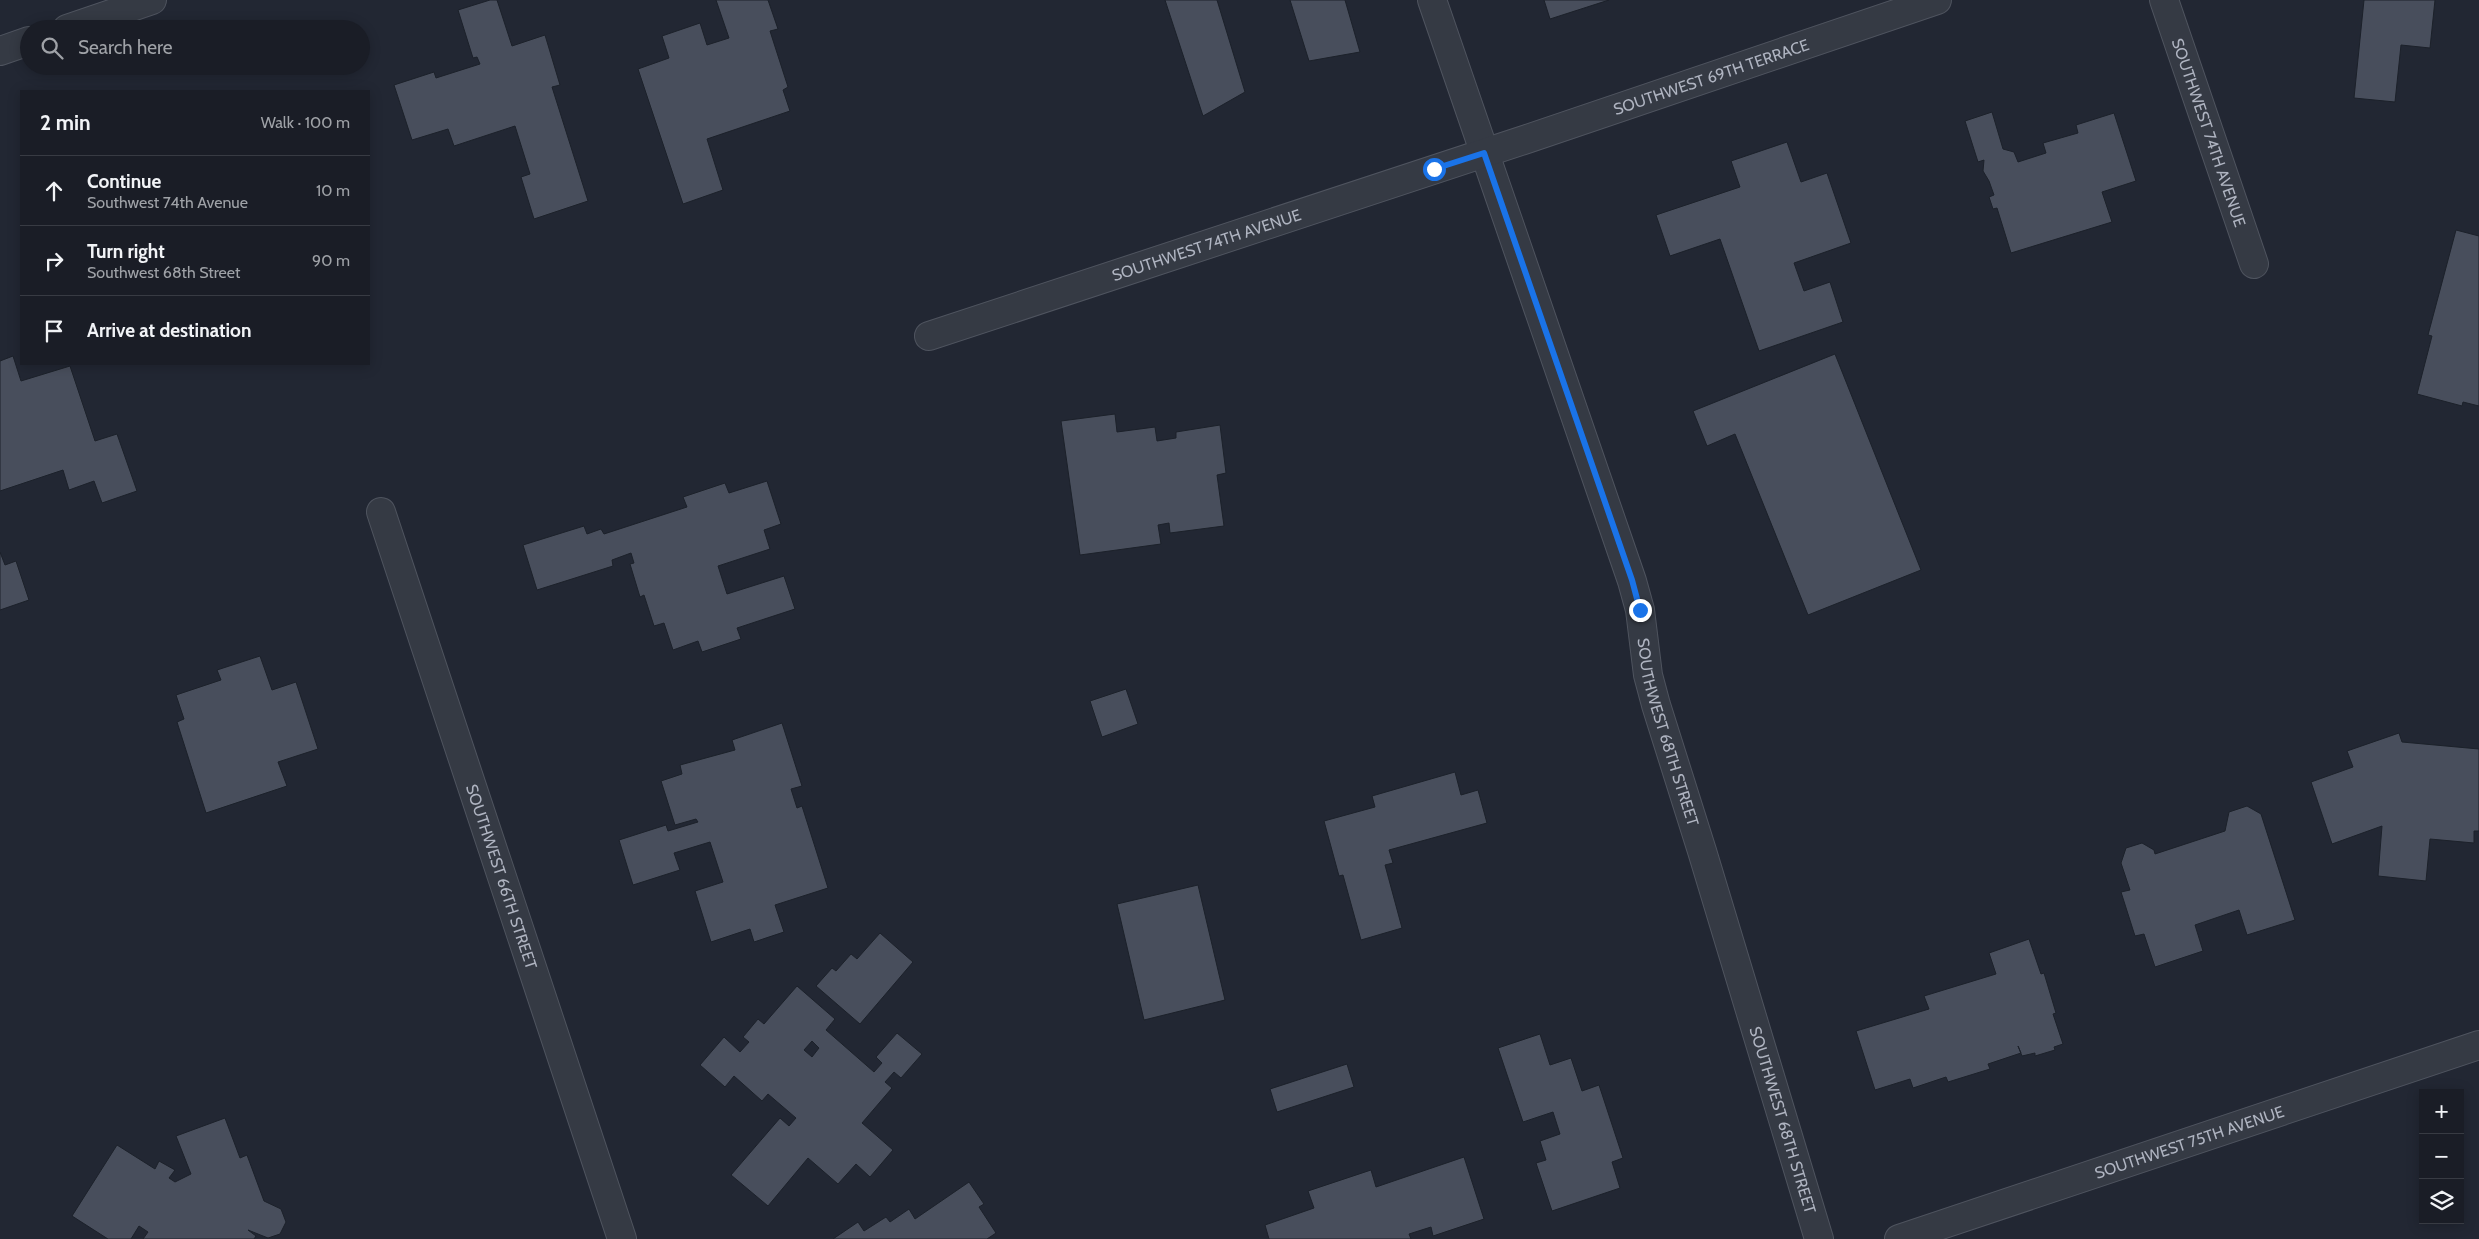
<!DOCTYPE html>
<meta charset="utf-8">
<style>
:root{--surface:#1a1d26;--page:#23262e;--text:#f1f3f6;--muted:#9fa2a7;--line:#383b43}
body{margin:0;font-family:Cabin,sans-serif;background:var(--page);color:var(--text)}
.controls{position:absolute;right:15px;bottom:15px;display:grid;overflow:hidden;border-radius:0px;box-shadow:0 2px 12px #0003}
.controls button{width:45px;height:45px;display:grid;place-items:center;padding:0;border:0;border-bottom:1px solid var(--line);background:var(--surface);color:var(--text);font:25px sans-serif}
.stop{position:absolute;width:15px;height:15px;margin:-11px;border:4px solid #1a73e8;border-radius:50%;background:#fff}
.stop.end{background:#1a73e8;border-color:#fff;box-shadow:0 1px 5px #0008}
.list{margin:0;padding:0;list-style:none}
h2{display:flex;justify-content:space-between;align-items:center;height:65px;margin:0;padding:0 20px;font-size:21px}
h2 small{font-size:16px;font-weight:400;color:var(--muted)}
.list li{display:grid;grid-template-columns:32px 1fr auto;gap:15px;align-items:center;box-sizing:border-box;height:70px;padding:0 20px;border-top:1px solid var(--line)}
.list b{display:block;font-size:19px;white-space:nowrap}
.list p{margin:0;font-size:16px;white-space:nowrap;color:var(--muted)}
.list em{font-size:16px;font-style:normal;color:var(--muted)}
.icon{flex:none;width:28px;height:28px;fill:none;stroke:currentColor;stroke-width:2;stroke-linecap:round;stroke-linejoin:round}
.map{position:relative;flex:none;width:2479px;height:1239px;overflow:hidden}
.search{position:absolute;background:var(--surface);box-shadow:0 2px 12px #0003;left:20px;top:20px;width:350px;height:55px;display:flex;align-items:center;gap:12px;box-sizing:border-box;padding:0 18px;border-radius:28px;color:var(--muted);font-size:19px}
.panel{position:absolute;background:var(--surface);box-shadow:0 2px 12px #0003;left:20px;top:90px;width:350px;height:275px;border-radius:0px}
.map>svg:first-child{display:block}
</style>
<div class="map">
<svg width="2479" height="1239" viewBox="0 0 2479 1239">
<rect width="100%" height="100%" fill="#222733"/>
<path fill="#484e5c" stroke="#1c212a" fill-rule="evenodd" d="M 490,0 L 497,0 L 512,46 L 545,35 L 560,85 L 552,87 L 588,201 L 534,219 L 521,177 L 530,174 L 515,126 L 454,146 L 448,129 L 412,140 L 394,85 L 434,72 L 436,78 L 480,64 L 477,57 L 473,58 L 458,10 Z
M 716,0 L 768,0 L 778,29 L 770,31 L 788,87 L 783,90 L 790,111 L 707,139 L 723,190 L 683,204 L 638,69 L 669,58 L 662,36 L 700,23 L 707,45 L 729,38 Z
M 1165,0 L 1217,0 L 1245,92 L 1203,116 Z
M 1290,0 L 1345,0 L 1360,52 L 1309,61 Z
M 1544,0 L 1609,0 L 1550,19 Z
M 2364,0 L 2435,0 L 2430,48 L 2401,45 L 2395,102 L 2354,98 Z
M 1992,112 L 2003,149 L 2014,152 L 2018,162 L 2046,153 L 2043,143 L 2078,133 L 2076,125 L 2114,113 L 2136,181 L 2102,192 L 2112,222 L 2011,253 L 1997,208 L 1993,209 L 1989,197 L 1994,195 L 1989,181 L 1983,171 L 1984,160 L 1978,162 L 1965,121 Z
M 1787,142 L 1801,182 L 1827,173 L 1851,243 L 1794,263 L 1804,291 L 1830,282 L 1843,322 L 1759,351 L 1720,239 L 1670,256 L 1656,215 L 1740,187 L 1731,161 Z
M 2456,230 L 2479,236 L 2479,406 L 2463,402 L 2462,406 L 2417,394 L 2432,336 L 2428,335 Z
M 1835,354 L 1921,570 L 1808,615 L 1735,434 L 1707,446 L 1693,411 Z
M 13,356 L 21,381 L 70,366 L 95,441 L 117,434 L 137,491 L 102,503 L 94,481 L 69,490 L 63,470 L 0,491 L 0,361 Z
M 1115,414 L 1117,432 L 1155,427 L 1157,441 L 1176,438 L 1176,432 L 1220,425 L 1226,473 L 1217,475 L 1224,526 L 1170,533 L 1169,523 L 1158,525 L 1161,544 L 1080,555 L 1061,421 Z
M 767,481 L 781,524 L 764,530 L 770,549 L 718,566 L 727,594 L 784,576 L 795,609 L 737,628 L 741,639 L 702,652 L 698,641 L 673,650 L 664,623 L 654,626 L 644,595 L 640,597 L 630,564 L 634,563 L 631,553 L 612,560 L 613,566 L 537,590 L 523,545 L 584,526 L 587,534 L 601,529 L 604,534 L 687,507 L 683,497 L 725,483 L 729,493 Z
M 0,552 L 5,565 L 16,561 L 29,600 L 0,610 Z
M 260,656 L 272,690 L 296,682 L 318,749 L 278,762 L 287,786 L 206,813 L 177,722 L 184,719 L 176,695 L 221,680 L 217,670 Z
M 1126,689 L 1138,724 L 1102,737 L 1090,701 Z
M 782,723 L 802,786 L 791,789 L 797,808 L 802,806 L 828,888 L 775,905 L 784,932 L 754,942 L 750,929 L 711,942 L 695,891 L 723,882 L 710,842 L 674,853 L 680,870 L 633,885 L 619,840 L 666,825 L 668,831 L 698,822 L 696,819 L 675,825 L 661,781 L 682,774 L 680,765 L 735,750 L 732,740 Z
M 2399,733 L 2402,742 L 2479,749 L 2479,831 L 2474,831 L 2474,843 L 2430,839 L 2426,881 L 2378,876 L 2382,826 L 2332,844 L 2311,782 L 2353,767 L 2347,751 Z
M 1455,772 L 1461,795 L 1478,790 L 1487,823 L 1389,850 L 1393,863 L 1385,865 L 1402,928 L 1361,940 L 1343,875 L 1339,876 L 1324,821 L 1375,807 L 1372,796 Z
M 2247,806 L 2261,814 L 2295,920 L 2247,935 L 2239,910 L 2195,925 L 2203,951 L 2155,967 L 2144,934 L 2135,936 L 2121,892 L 2130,890 L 2121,863 L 2126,848 L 2142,843 L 2154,850 L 2155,854 L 2225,831 L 2229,812 Z
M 1198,885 L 1225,1000 L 1144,1020 L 1117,904 Z
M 880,933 L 913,962 L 860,1024 L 816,986 L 832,968 L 836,971 L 851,954 L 857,959 Z
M 2029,939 L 2041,974 L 2044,973 L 2056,1013 L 2053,1014 L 2063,1044 L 2054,1047 L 2055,1050 L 2035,1056 L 2035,1053 L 2022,1056 L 2018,1046 L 2021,1053 L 1988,1064 L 1990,1069 L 1948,1082 L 1946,1077 L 1913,1088 L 1910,1079 L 1875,1090 L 1856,1031 L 1929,1009 L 1924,996 L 1996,974 L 1989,953 Z
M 797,986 L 835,1019 L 826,1030 L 874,1072 L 882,1063 L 876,1057 L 897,1033 L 922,1054 L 901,1078 L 894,1072 L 885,1082 L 892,1088 L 862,1123 L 893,1150 L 870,1177 L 856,1164 L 838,1184 L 808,1158 L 768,1206 L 731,1175 L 780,1118 L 789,1126 L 796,1118 L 768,1094 L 762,1101 L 734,1076 L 725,1087 L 700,1065 L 724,1037 L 740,1052 L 749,1042 L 743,1037 L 758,1019 L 764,1024 ZM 812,1041 L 819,1048 L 812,1057 L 804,1050 Z
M 1540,1034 L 1550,1065 L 1571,1058 L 1582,1091 L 1599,1085 L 1623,1158 L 1612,1162 L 1620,1188 L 1552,1211 L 1536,1163 L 1546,1160 L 1540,1141 L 1560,1134 L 1553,1112 L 1523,1122 L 1498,1048 Z
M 1347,1064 L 1354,1087 L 1277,1112 L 1270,1089 Z
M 225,1118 L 240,1158 L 247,1155 L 264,1201 L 281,1209 L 286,1222 L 280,1234 L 268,1238 L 248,1230 L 256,1236 L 254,1239 L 143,1239 L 148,1232 L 139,1226 L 131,1239 L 108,1239 L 72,1216 L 117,1145 L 155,1169 L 159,1161 L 175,1170 L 169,1178 L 175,1182 L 191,1174 L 176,1136 Z
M 1464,1157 L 1484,1219 L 1433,1236 L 1431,1227 L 1409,1234 L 1411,1239 L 1269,1239 L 1265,1225 L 1314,1208 L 1308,1191 L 1371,1170 L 1376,1187 Z
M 969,1182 L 984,1204 L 979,1207 L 996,1233 L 987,1239 L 833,1239 L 858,1222 L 864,1231 L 886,1217 L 890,1222 L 909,1209 L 915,1219 Z"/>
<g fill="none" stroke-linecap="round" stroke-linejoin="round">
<g stroke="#4f545f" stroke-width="30">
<g id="minor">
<path id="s1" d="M 1432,0 L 1632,581 L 1640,610 L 1648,675 L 1656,705 L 1702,851 L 1819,1239"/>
<path id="s2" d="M 2164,0 L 2254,264"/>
<path d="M 67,29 L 152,0"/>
<path d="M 0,51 L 29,41"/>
<path id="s3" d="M 929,336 L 1527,139 L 1937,0"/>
<path id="s4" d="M 381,512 L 622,1239"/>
<path id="s5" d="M 1899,1239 L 2479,1045"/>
</g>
</g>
<use href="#minor" stroke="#353a44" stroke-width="28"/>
</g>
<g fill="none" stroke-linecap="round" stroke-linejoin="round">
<path stroke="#1a73e8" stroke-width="6" d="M 1434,169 L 1484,153 L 1632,580 L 1640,610"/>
</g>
<g text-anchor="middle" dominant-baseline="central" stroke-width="4" stroke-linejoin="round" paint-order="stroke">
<g font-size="16" fill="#afb4c1" stroke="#1a1f28">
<text stroke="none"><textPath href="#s3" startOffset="824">SOUTHWEST 69TH TERRACE</textPath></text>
<text stroke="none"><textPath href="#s2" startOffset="140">SOUTHWEST 74TH AVENUE</textPath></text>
<text stroke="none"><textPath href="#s3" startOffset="292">SOUTHWEST 74TH AVENUE</textPath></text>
<text stroke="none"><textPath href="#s1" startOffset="770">SOUTHWEST 68TH STREET</textPath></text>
<text stroke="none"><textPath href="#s4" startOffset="384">SOUTHWEST 66TH STREET</textPath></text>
<text stroke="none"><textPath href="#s1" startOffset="1175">SOUTHWEST 68TH STREET</textPath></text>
<text stroke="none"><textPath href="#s5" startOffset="306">SOUTHWEST 75TH AVENUE</textPath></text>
</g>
</g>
</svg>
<div class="controls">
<button>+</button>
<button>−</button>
<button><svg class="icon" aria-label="layers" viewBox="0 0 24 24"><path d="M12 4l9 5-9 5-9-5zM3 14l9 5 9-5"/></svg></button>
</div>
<div class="stop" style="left:1434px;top:169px"></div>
<div class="stop end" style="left:1640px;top:610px"></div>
<div class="search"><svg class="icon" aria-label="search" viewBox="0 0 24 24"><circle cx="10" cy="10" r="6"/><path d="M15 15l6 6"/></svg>Search here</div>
<section class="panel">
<h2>2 min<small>Walk · 100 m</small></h2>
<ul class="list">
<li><svg class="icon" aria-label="ahead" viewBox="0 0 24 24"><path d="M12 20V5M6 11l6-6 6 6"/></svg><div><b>Continue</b><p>Southwest 74th Avenue</p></div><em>10 m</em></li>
<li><svg class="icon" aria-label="right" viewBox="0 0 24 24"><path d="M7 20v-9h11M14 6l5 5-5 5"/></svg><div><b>Turn right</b><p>Southwest 68th Street</p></div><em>90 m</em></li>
<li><svg class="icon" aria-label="arrive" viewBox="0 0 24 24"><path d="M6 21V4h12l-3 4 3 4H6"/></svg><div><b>Arrive at destination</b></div></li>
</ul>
</section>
</div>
